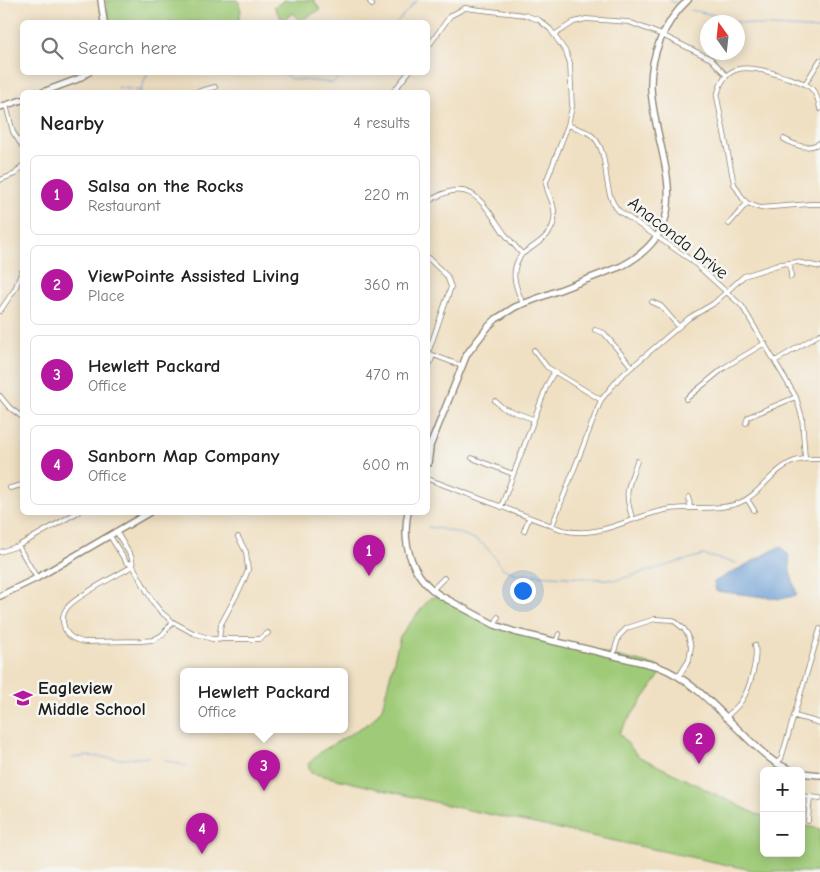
<!DOCTYPE html>
<meta charset="utf-8">
<style>
:root{--surface:#fff;--page:#f2f2f2;--text:#222;--muted:#767676;--line:#e0e0e0;--accent:#b5179e}
body{margin:0;font-family:"Comic Neue",sans-serif;background:var(--page);color:var(--text)}
.controls{position:absolute;right:15px;bottom:15px;display:grid;overflow:hidden;border-radius:8px;box-shadow:0 2px 12px #0003}
.controls button{width:45px;height:45px;display:grid;place-items:center;padding:0;border:0;border-bottom:1px solid var(--line);background:var(--surface);color:var(--text);font:25px sans-serif}
.compass{position:absolute;left:700px;top:15px;width:45px;height:45px;border-radius:50%;background:var(--surface);box-shadow:0 2px 12px #0003;rotate:345deg}
.you{position:absolute;left:522px;top:590px;width:18px;height:18px;margin:-12px;border:4px solid #fff;border-radius:50%;background:#1a73e8;box-shadow:0 0 0 8px #1a73e833}
.badge{display:grid;place-items:center;width:32px;height:32px;border-radius:50%;background:var(--accent);color:#fff;font-size:16px;font-weight:700}
.pin{position:absolute;translate:-50% -41px;filter:drop-shadow(0 1px 2px #0008)}
.pin::after{content:'';position:absolute;top:26px;width:18px;height:15px;background:inherit;clip-path:polygon(0 0,100% 0,50% 100%)}
.popup{position:absolute;left:180px;top:668px;width:168px;height:65px;box-sizing:border-box;display:grid;place-content:center;border-radius:8px;background:var(--surface);filter:drop-shadow(0 1px 4px #0005);font-size:16px;white-space:nowrap;color:var(--muted)}
.popup b{font-size:19px;color:var(--text)}
.popup::after{content:'';position:absolute;left:50%;top:100%;margin-left:-10px;border:10px solid transparent;border-top-color:var(--surface)}
.list{margin:0;padding:0;list-style:none}
h2{display:flex;justify-content:space-between;align-items:center;height:65px;margin:0;padding:0 20px;font-size:21px}
h2 small{font-size:16px;font-weight:400;color:var(--muted)}
.list li{display:grid;grid-template-columns:32px 1fr auto;gap:15px;align-items:center;box-sizing:border-box;height:80px;margin:0 10px 10px;padding:0 10px;border:1px solid var(--line);border-radius:8px}
.list b{display:block;font-size:19px;white-space:nowrap}
.list p{margin:0;font-size:16px;white-space:nowrap;color:var(--muted)}
.list em{font-size:16px;font-style:normal;color:var(--muted)}
.icon{flex:none;width:28px;height:28px;fill:none;stroke:currentColor;stroke-width:2;stroke-linecap:round;stroke-linejoin:round}
.map{position:relative;flex:none;width:820px;height:872px;overflow:hidden}
.search{position:absolute;background:var(--surface);box-shadow:0 2px 12px #0003;left:20px;top:20px;width:410px;height:55px;display:flex;align-items:center;gap:12px;box-sizing:border-box;padding:0 18px;border-radius:8px;color:var(--muted);font-size:19px}
.panel{position:absolute;background:var(--surface);box-shadow:0 2px 12px #0003;left:20px;top:90px;width:410px;height:425px;border-radius:8px}
.map>svg:first-child{display:block}
</style>
<div class="map">
<svg width="820" height="872" viewBox="0 0 820 872">
<rect width="100%" height="100%" fill="#f6f6f2"/>
<filter id="ink" filterUnits="userSpaceOnUse"><feTurbulence type="fractalNoise" baseFrequency=".02" numOctaves="2"/><feDisplacementMap in="SourceGraphic" scale="10" xChannelSelector="R" yChannelSelector="G"/><feConvolveMatrix kernelMatrix="1 2 1 2 8 2 1 2 1" color-interpolation-filters="sRGB"/></filter>
<filter id="wash" filterUnits="userSpaceOnUse"><feTurbulence type="fractalNoise" baseFrequency=".0096" numOctaves="4" result="noise"/><feDisplacementMap in="SourceGraphic" scale="20" xChannelSelector="R" yChannelSelector="G"/><feGaussianBlur stdDeviation="1.12" result="paint"/><feColorMatrix in="noise" values="0 0 0 0 0 0 0 0 0 0 0 0 0 0 0 0 0 1.4 0 .05"/><feComposite in="paint" operator="in"/></filter>
<g filter="url(#wash)">
<rect width="100%" height="100%" fill="#f0e0c3"/>
<path fill="#9fca77" stroke="#5e734a" d="M 106,0 L 238,0 L 241,11 L 238,22 L 109,22 Z
M 285,0 L 314,0 L 320,10 L 299,21 L 294,13 L 282,20 L 274,7 Z
M 441,596 L 505,629 L 657,666 L 660,675 L 619,733 L 638,756 L 756,814 L 764,816 L 764,853 L 801,853 L 801,825 L 820,829 L 820,872 L 761,872 L 464,809 L 311,773 L 308,764 L 322,751 L 372,721 L 382,708 L 400,636 L 430,598 Z"/>
<path fill="#6a9dd5" stroke="#435c78" d="M 781,546 L 789,556 L 790,571 L 797,595 L 781,599 L 716,591 L 714,582 Z"/>
<g fill="none" stroke-linecap="round" stroke-linejoin="round">
<path stroke="#6a9dd5" stroke-width="1" d="M 670,0 L 675,3
M 691,10 L 719,16 L 732,21 L 758,25 L 820,29
M 397,22 L 417,0
M 282,72 L 291,79 L 333,83 L 345,72
M 118,87 L 141,91
M 140,92 L 148,72
M 428,527 C 445,529 475,535 487,548 C 501,563 496,569 519,574 L 617,580 L 703,555 L 736,563
M 73,758 L 88,756 L 123,759 L 149,757
M 165,760 L 186,766"/>
</g>
</g>
<g filter="url(#ink)">
<g fill="none" stroke-linecap="round" stroke-linejoin="round">
<g stroke="#867e70" stroke-width="5.5">
<path id="street" d="M 369,0 L 372,5
M 554,35 L 574,22 L 586,19 L 629,22 L 662,35 L 711,59 L 726,75
M 428,47 L 450,16 L 465,8 L 525,15 L 539,20 L 550,29 L 566,52 L 570,63 L 572,107 L 568,125 L 546,182 C 546,191 551,197 553,205 C 560,231 541,242 522,254 C 516,247 510,240 504,233 C 482,201 469,174 428,202
M 805,84 L 820,60
M 196,92 L 215,87
M 393,92 L 409,72
M 6,105 L 13,132 L 22,146
M 820,109 C 819,102 817,94 811,88 C 803,81 791,79 782,76 C 754,67 724,58 717,97 L 734,184 L 743,199 L 747,203 L 760,208 L 810,204 L 820,204
M 568,125 C 575,128 584,130 590,134 C 613,151 599,190 619,211 L 691,260 L 742,306 L 796,397 L 802,417 L 805,459
M 784,139 C 796,146 807,150 820,143
M 0,180 L 15,174 L 22,166
M 729,224 L 747,203
M 522,254 C 509,270 515,286 523,304
M 428,258 L 447,276 L 451,287 L 428,353
M 790,263 L 791,277
M 652,302 L 661,306 L 679,327
M 0,311 L 15,289 L 22,271
M 595,330 L 604,333 L 632,367
M 534,350 L 547,367 L 601,400
M 428,353 L 462,366
M 775,361 L 820,334
M 428,369 L 433,355
M 0,396 L 9,407 L 22,417
M 686,399 L 725,367 L 765,343
M 495,401 L 503,408 L 533,419
M 746,423 L 748,417 L 796,397
M 472,458 L 513,474
M 428,479 L 563,530 C 601,540 634,514 671,509 C 693,506 718,511 739,503 C 760,495 770,472 790,463 C 799,458 810,459 820,459
M 10,488 L 22,485
M 689,497 L 690,508
M 747,499 L 754,510
M 501,507 L 547,385 L 554,372
M 633,520 C 623,491 628,488 637,461
M 552,526 L 601,400 L 619,378 L 689,318 L 713,304 L 744,276 L 781,264 L 797,262 L 820,267
M 116,531 L 132,558 L 133,566 L 153,602 L 161,612 L 173,622 L 193,633 L 212,639 L 259,639 L 268,633
M 524,531 L 529,518
M 110,536 L 126,562 L 133,566
M 18,546 L 37,578
M 0,552 L 18,546 L 78,512
M 133,566 C 119,574 74,597 67,608 C 63,613 62,620 64,626 C 66,636 74,640 84,642 L 142,641 L 153,640 L 162,635 L 173,622
M 432,590 L 444,578
M 495,625 L 498,617
M 219,640 L 221,624 L 243,583 L 248,570 L 246,552 L 238,537
M 556,642 L 559,634
M 613,655 L 619,636 L 627,628 L 655,619 L 673,620 L 684,629 L 688,635 L 691,647 L 689,660 L 679,676
M 795,716 L 820,723
M 725,718 C 731,712 738,707 742,700 C 750,688 758,659 755,645
M 776,763 L 781,759 L 820,629
M 801,796 L 820,798
M 808,821 L 810,797"/>
</g>
<g stroke="#867e70" stroke-width="8">
<path id="secondary" d="M 101,0 L 104,22
M 43,92 L 78,79 L 89,72
M 0,107 L 22,100
M 428,451 L 467,354 L 488,327 L 496,319 L 515,307 L 622,266 C 703,223 654,154 651,88 C 650,56 664,22 688,0
M 428,463 L 430,448
M 408,512 C 401,546 413,578 441,596 L 495,625 L 515,632 L 657,666 C 701,682 732,728 768,757 L 776,763 L 793,771
M 0,596 L 37,578 L 150,512
M 801,773 L 820,775"/>
</g>
<use href="#street" stroke="#fff" stroke-width="4"/>
<use href="#secondary" stroke="#fff" stroke-width="5.5"/>
</g>
</g>
<defs>
<g id="school-bare" transform="scale(1.5)"><path d="M0-5L7-2L0 1L-7-2ZM-4 1L0 2.5L4 1V4Q0 6-4 4Z" fill="#b5179e" stroke="#f6f6f2" stroke-width="2.5" paint-order="stroke"/></g>
</defs>
<g fill-rule="evenodd">
<use href="#school-bare" x="23" y="698"/>
</g>
<g text-anchor="middle" dominant-baseline="central" stroke-width="5" stroke-linejoin="round" paint-order="stroke">
<g font-size="18" fill="#1c1c1c" stroke="#f6f6f2">
<text transform="translate(678 238) rotate(38)">Anaconda Drive</text>
</g>
<g font-size="18" font-weight="bold" fill="#1c1c1c" stroke="#f6f6f2" text-anchor="start">
<text x="38" y="688">Eagleview<tspan x="38" dy="21">Middle School</tspan></text>
</g>
</g>
</svg>
<div class="controls">
<button>+</button>
<button>−</button>
</div>
<svg class="compass" viewBox="-18 -18 36 36"><path d="M0-13l5 13h-10z" fill="#e53935"/><path d="M0 13l5-13h-10z" fill="#767676"/></svg>
<div class="you"></div>
<div class="pin badge" style="left:369px;top:576px">1</div>
<div class="pin badge" style="left:699px;top:764px">2</div>
<div class="pin badge" style="left:264px;top:791px">3</div>
<div class="popup"><b>Hewlett Packard</b>Office</div>
<div class="pin badge" style="left:202px;top:854px">4</div>
<div class="search"><svg class="icon" aria-label="search" viewBox="0 0 24 24"><circle cx="10" cy="10" r="6"/><path d="M15 15l6 6"/></svg>Search here</div>
<section class="panel">
<h2>Nearby<small>4 results</small></h2>
<ul class="list">
<li><span class="badge">1</span><div><b>Salsa on the Rocks</b><p>Restaurant</p></div><em>220 m</em></li>
<li><span class="badge">2</span><div><b>ViewPointe Assisted Living</b><p>Place</p></div><em>360 m</em></li>
<li><span class="badge">3</span><div><b>Hewlett Packard</b><p>Office</p></div><em>470 m</em></li>
<li><span class="badge">4</span><div><b>Sanborn Map Company</b><p>Office</p></div><em>600 m</em></li>
</ul>
</section>
</div>
